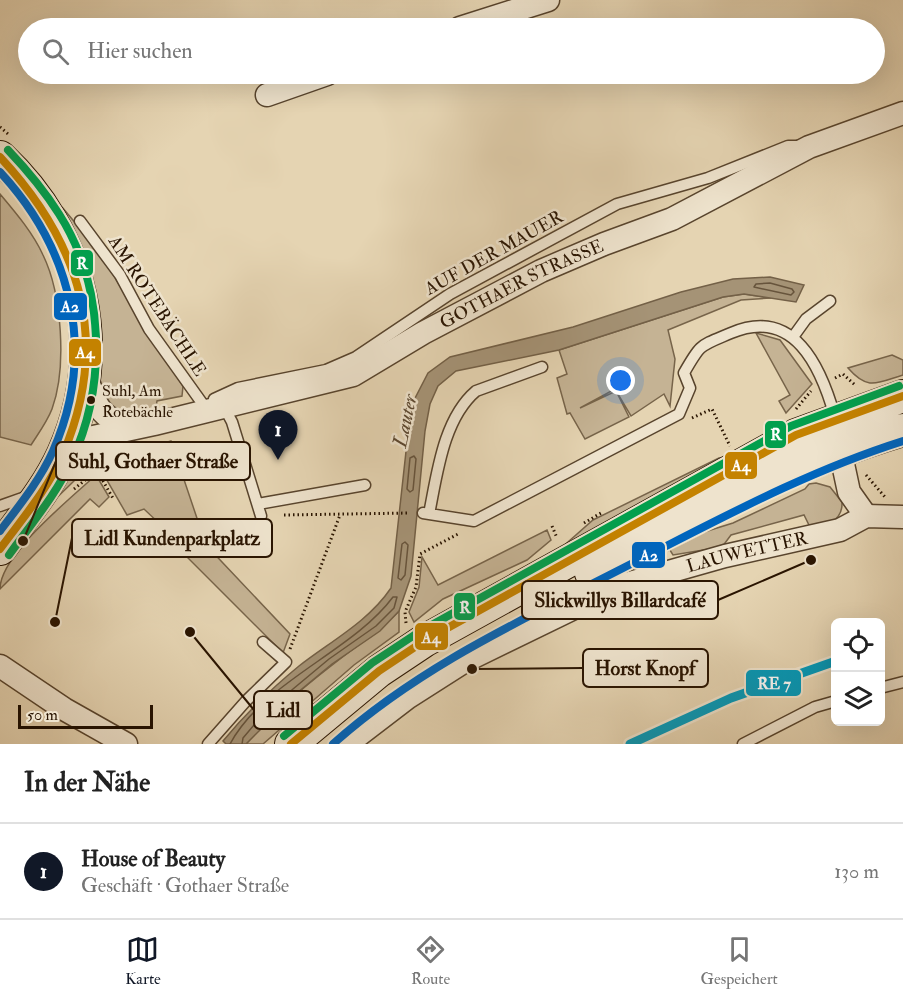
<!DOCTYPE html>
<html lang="de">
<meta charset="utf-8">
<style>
:root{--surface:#fff;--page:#f6f6f6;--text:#222;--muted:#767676;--line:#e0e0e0;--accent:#111827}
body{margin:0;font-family:"IM FELL Double Pica",serif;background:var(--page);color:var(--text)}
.controls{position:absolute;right:18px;bottom:18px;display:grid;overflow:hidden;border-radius:9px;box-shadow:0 6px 24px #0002}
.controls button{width:54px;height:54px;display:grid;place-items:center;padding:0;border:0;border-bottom:2px solid var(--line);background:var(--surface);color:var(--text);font:30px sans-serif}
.scale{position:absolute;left:18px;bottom:15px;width:135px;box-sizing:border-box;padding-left:6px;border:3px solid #291401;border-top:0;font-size:16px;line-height:21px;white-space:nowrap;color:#291401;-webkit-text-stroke:4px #eee3cd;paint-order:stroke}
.you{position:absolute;left:621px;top:381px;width:21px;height:21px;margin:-15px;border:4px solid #fff;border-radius:50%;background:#1a73e8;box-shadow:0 0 0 9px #1a73e833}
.badge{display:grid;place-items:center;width:39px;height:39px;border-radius:50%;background:var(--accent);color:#fff;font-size:20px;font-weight:700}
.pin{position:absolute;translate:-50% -50px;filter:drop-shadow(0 2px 3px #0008)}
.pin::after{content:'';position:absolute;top:32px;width:21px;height:18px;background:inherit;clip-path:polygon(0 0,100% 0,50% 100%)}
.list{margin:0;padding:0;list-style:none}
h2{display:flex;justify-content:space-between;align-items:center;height:78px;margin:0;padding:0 24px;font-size:26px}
h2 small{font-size:20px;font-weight:400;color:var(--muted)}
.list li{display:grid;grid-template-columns:39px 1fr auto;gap:18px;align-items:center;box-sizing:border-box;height:96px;padding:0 24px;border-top:2px solid var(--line)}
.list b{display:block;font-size:22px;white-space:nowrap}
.list p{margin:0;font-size:20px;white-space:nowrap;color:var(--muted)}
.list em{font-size:20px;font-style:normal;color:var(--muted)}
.icon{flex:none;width:33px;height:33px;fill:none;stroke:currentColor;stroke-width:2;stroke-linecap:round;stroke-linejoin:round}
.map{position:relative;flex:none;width:903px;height:744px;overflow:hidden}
.search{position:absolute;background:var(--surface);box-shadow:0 6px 24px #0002;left:18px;right:18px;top:18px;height:66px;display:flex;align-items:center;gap:15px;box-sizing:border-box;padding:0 21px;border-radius:33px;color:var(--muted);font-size:22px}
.sheet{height:174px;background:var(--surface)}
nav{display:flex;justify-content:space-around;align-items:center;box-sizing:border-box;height:84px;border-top:2px solid var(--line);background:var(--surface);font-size:16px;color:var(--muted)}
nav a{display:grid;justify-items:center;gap:3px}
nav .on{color:var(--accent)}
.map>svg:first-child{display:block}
</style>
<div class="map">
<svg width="903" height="744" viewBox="0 0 903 744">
<rect width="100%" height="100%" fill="#e5d4b2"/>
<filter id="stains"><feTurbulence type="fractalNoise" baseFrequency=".00333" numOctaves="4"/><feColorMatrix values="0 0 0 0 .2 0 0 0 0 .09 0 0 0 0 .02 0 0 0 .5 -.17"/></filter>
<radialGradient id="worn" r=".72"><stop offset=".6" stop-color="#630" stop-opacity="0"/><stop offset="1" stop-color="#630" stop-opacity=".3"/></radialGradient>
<path fill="#c5b394" stroke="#77644a" stroke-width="1.5" d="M 0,194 C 16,213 33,233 43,255 C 62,294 67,368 52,409 C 47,422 38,434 31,445 L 0,437 Z
M 62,207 L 97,249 L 183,386 L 182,396 L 157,401 L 155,413 C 127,419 123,419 102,400 L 85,258 Z
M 744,294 L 771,298 L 741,300 L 668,330 L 675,359 L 670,406 L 664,394 L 631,416 L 615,389 L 580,408 L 616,391 L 629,417 L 585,439 L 570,413 L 567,414 L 557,378 L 567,374 L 559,350 L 723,297 Z
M 756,333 L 780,340 L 812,384 L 786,413 L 779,401 L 790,395 Z
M 892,355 L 903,360 L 903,375 C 877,383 868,391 848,368 Z
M 171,441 L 206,545 L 290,634 L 283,653 L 176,546 L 179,542 L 144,509 L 127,515 L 101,470 L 119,457 Z
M 109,455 L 75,480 L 43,511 L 75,471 Z
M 737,455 L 413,638 L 443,613 L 551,557 L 593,520 L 719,458 Z
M 96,475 L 109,497 L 99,507 L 90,499 L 0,589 C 0,555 71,498 96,475 Z
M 816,483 L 830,487 L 842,502 C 843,521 825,528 809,525 L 804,515 L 731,535 L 722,547 L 673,555 L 668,547 L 701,533 L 733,523 L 805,489 L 809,484 Z
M 547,530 L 551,540 L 527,560 L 443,599 L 414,622 L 409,612 L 419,587 L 422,557 L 438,585 Z
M 399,611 L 399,632 L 354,665 L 263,744 L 246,744 C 271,715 300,690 331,666 C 354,647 378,633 399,611 Z"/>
<path fill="#a59376" stroke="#736047" stroke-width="1.5" d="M 770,277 L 804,285 L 796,302 L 744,294 L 723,297 L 559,350 L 456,371 L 438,386 L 430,404 L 425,431 L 411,576 L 399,611 L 380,631 L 332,664 L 297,693 L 246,744 L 226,744 L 223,741 C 246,713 271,689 299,666 C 331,641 368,622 391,588 L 411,406 L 428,373 L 450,357 L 573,327 L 681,292 L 733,279 Z"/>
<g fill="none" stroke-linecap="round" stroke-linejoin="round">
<path stroke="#67543c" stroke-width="1.5" d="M 770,283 L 792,289 L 794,292 L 791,295 L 754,287 L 756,284 Z
M 414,456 L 416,459 L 413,490 L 410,492 L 407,489 L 410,458 Z
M 405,542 L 408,545 L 405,575 L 401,580 L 398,578 L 402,544 Z
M 230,744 C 264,681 352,652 393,597 L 397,597 L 394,608 L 376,626 L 329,659 L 293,689 L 260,718 L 243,738 L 242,744"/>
<g stroke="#58442d" stroke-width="13">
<path id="lane" d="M 80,221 L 120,275 L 149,329 L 202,403 L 203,411
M 793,337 L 806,319 L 830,301
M 214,399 L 238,388 L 326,370 L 356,357 L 450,294 L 617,204 L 708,178 L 788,146 L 799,146
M 224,407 L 232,422 L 261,516
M 258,504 L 365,485
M 0,506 L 28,496
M 423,513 L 474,521 L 679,414 L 690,388 L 684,373 C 701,343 700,346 731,333 C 794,306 821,367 835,417
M 429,514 C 437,475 443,419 476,391 L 542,367
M 880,688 L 903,682
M 208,744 L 246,701 L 286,662 L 263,642
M 743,744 L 815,707 L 836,701"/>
</g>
<g stroke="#58442d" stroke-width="25">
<g id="street">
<path d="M 460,28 L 548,0"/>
<path d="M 267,95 L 327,74"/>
<path d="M 86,374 C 95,405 99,418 132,428"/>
<path id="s1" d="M 66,447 L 84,439 L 154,424 L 353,375 L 423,333 L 541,271 L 604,244 L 672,219 L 809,147 L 903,113"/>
<path d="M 840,450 L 849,492 L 866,516"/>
<path d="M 0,666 L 64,709 L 126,744"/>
<path id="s2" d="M 347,744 L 407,698 L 465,661 L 619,586 L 725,556 L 840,530 L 866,516 L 903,517"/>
</g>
</g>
<g stroke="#291401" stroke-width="34">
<path id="secondary" d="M 0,157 C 83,234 110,350 63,454 C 47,489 22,518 0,549
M 591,573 C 692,520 793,462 903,430
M 291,744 L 379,671 L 424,641 L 796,435 L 903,396"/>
</g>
<path stroke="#291401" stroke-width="3" stroke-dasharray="1.5 3" stroke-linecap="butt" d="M 0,127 L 8,134
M 835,378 L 843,374 L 856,386
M 796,409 L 811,391
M 692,418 L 712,409 L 730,446
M 96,469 L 114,500
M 866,475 L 885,497
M 74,489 L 118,454
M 284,515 L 409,513
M 584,523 L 601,513
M 552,526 L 557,538
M 406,623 L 405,612 L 416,587 L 420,554 L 460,533
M 290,649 L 340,515"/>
<use href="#lane" stroke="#eee3cd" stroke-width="10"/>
<use href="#street" stroke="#eee3cd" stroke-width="22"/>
<use href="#secondary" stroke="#eee3cd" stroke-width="32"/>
<g stroke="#eee3cd" stroke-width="12">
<path id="bus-1" d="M 0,157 C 81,244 111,341 63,454 C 48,489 22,519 0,549
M 291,744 L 379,671 L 424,641 L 796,435 L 903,396"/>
</g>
<g stroke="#eee3cd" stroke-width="12">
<path id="bus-2" d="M 0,172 C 72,250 97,351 53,451 C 40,480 19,506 0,531
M 333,744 C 420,666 524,619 627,566 C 718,520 805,472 903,441"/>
</g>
<g stroke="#eee3cd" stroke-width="12">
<path id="bus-3" d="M 8,150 C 27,170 44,190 59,214 C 105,286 107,384 72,460 C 56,495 31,524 9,555
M 284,736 L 372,663 L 419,632 L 791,426 L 899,386"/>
</g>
<use href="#bus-1" stroke="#c48200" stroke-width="8"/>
<use href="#bus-2" stroke="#0065bd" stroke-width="8"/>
<use href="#bus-3" stroke="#029f4d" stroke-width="8"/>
<g stroke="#eee3cd" stroke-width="14">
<path id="rail-1" d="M 630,744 L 731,698 L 836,661"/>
</g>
<use href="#rail-1" stroke="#049aba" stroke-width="9"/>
</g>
<circle fill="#291401" stroke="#eee3cd" stroke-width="2" cx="91" cy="400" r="5"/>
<g text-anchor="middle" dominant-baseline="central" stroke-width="5" stroke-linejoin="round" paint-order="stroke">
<g font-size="16" fill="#291401" stroke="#eee3cd" text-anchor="start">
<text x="102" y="391">Suhl, Am<tspan x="102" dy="21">Rotebächle</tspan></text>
</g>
<g font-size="18" fill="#291401" stroke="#eee3cd">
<text transform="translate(494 253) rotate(-29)">AUF DER MAUER</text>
<text stroke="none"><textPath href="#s1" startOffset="488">GOTHAER STRASSE</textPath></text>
<text transform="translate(157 306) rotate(57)">AM ROTEBÄCHLE</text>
<text stroke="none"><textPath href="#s2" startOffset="448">LAUWETTER</textPath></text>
</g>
<g font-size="20" font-style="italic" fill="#5b4730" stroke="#eee3cd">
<text transform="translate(405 421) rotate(-78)">Lauter</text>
</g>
</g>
<path fill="none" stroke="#291401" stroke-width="2" d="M23 541L56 461M55 622L72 538M811 560L718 600M472 669L583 668M190 632L254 710"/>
<g fill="#291401" stroke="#eee3cd" stroke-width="2">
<circle cx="23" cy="541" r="6"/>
<circle cx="55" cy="622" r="6"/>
<circle cx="811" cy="560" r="6"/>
<circle cx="472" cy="669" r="6"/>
<circle cx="190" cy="632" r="6"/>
</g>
<g fill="#eee3cd" stroke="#291401" stroke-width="2">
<rect x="56" y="442" width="194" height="38" rx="6"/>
<rect x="72" y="519" width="200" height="38" rx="6"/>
<rect x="522" y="581" width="196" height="38" rx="6"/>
<rect x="583" y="649" width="125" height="38" rx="6"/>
<rect x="254" y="691" width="58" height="38" rx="6"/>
</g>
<g font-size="20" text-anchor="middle" font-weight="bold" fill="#291401">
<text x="153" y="468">Suhl, Gothaer Straße</text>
<text x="172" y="545">Lidl Kundenparkplatz</text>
<text x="620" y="607">Slickwillys Billardcafé</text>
<text x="645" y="675">Horst Knopf</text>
<text x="283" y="717">Lidl</text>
</g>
<g stroke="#eee3cd" stroke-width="2">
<rect x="70" y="249" width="24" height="28" rx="6" fill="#029f4d"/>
<rect x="53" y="292" width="35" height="29" rx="6" fill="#0065bd"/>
<rect x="68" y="338" width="34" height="29" rx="6" fill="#c48200"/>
<rect x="764" y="420" width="23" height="29" rx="6" fill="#029f4d"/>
<rect x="724" y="451" width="34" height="29" rx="6" fill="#c48200"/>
<rect x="631" y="541" width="35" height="28" rx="6" fill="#0065bd"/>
<rect x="453" y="592" width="23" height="29" rx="6" fill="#029f4d"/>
<rect x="414" y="622" width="35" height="29" rx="6" fill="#c48200"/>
<rect x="745" y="669" width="57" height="28" rx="6" fill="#049aba"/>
</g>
<g font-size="16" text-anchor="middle" font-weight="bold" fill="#fff">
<text x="82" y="269">R</text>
<text x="70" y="312">A2</text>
<text x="85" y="358">A4</text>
<text x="776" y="440">R</text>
<text x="741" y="471">A4</text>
<text x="649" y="561">A2</text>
<text x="465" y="613">R</text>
<text x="431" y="643">A4</text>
<text x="774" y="689">RE 7</text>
</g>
<rect width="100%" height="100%" filter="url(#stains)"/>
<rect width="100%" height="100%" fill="url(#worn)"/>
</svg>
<div class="controls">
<button><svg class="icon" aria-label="locate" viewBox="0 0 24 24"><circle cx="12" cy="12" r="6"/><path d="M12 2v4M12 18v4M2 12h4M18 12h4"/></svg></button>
<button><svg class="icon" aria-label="layers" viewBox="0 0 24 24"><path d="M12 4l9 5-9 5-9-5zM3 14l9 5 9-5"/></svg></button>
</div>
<div class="scale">50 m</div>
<div class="you"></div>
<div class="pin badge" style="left:278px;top:460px">1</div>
<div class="search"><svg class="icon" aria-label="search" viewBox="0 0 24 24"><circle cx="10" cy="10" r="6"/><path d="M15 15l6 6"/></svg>Hier suchen</div>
</div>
<section class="sheet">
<h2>In der Nähe<small></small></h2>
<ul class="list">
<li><span class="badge">1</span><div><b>House of Beauty</b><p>Geschäft · Gothaer Straße</p></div><em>130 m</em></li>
</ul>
</section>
<nav>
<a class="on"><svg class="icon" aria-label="map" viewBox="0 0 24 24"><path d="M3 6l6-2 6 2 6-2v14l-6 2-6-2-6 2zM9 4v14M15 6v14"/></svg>Karte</a>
<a><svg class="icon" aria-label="directions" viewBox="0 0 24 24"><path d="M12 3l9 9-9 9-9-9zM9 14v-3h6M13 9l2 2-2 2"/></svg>Route</a>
<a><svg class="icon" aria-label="saved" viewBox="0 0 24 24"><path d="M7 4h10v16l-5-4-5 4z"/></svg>Gespeichert</a>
</nav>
